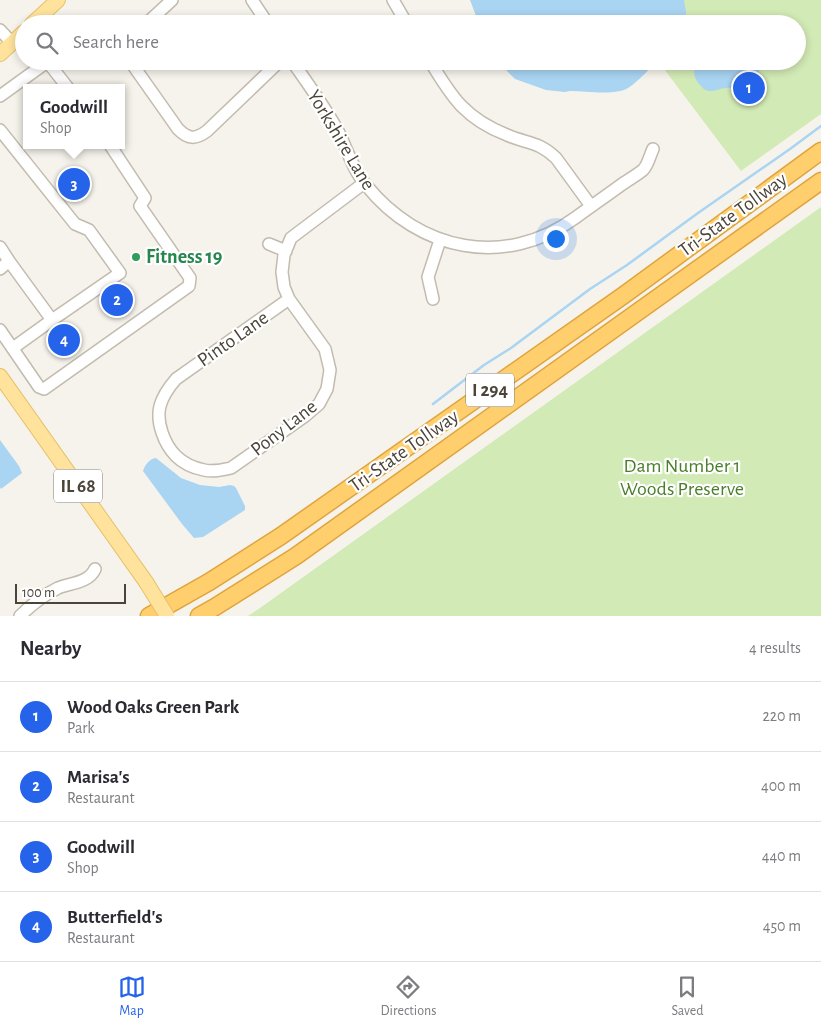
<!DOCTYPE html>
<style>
:root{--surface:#fff;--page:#f2f2f3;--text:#2b2b33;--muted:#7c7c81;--line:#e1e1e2;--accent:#2563eb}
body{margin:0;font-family:"Alegreya Sans",sans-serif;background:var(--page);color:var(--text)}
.scale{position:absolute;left:15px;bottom:12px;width:111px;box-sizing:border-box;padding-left:5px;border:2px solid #4b4439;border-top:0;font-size:14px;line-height:18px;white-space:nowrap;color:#4b4439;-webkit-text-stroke:4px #fff;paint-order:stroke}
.you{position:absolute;left:555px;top:238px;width:18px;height:18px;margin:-12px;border:4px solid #fff;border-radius:50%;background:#1a73e8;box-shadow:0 0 0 8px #1a73e833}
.badge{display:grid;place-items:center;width:32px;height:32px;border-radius:50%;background:var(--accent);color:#fff;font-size:16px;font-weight:700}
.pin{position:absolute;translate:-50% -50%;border:2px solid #fff;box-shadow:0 1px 5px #0006}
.popup{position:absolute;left:23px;top:84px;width:102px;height:65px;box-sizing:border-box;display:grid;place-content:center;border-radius:0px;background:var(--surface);filter:drop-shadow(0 1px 4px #0005);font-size:16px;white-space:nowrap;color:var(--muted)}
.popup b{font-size:19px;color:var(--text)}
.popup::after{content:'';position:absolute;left:50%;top:100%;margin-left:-10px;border:10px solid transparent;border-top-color:var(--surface)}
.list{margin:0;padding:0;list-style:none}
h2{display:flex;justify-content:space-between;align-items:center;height:65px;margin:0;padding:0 20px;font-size:21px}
h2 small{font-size:16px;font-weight:400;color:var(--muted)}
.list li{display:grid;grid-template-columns:32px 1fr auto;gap:15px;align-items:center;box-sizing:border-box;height:70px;padding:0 20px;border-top:1px solid var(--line)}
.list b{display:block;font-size:19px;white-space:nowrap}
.list p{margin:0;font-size:16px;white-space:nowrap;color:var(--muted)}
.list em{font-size:16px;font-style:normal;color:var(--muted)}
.icon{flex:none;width:28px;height:28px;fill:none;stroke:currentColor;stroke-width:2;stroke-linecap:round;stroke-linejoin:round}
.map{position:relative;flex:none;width:821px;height:616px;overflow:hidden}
.search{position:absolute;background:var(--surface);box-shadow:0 2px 8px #0003;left:15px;right:15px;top:15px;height:55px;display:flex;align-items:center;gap:12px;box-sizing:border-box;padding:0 18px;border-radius:28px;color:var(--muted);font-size:19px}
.sheet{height:345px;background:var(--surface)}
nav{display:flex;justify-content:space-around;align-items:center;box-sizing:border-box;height:70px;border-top:1px solid var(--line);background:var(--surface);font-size:14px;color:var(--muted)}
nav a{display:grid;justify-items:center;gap:2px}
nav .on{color:var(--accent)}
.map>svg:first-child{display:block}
</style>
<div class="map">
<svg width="821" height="616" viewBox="0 0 821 616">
<rect width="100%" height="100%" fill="#f6f3ec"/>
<path fill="#d2eab5" d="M 611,0 L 821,0 L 821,114 L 741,171 L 658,61 L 797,61 L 797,24 L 629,24 Z
M 821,207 L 821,616 L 248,616 L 260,608 Z"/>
<path fill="#a9d4f2" d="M 470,0 L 684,0 L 686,12 L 686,24 L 479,24 Z
M 498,61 L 657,61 C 648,70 639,81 628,88 C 615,96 586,91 570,91 L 565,92 L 546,90 L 515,79 L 504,68 Z
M 694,61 L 765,61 C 760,67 754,85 749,88 C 740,92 734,87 726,88 C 721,88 716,91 711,91 C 707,91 704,90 701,86 C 693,78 694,73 694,61 Z
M 0,440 L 19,466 L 22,473 L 1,489 L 0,487 Z
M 156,458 L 181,478 L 200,485 L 219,487 L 230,485 L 234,486 L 236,488 L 245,506 L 245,510 L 203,537 L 194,538 L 182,524 L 143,471 C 145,465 149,459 156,458 Z"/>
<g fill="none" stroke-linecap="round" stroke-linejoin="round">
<path stroke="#a9d4f2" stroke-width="2.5" d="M 433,404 L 484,365 L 511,348 L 590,289 L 627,265 L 698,213 L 790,149 L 821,126"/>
<g stroke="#c2bbae" stroke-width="14">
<path id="minor" d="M 252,0 L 268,24
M 393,0 L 407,24
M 146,24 L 172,0
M 0,30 L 12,43
M 47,61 L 68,88
M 130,61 L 178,129 C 188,139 195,140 207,131 L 280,61
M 292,61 C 308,84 325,107 338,131 C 347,149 353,170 366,185 C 419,251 505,269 575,218 C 590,207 606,196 621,185 C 628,180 637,175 643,170 C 648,165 650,155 653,149
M 430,61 C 452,98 466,119 507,135 C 528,144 538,141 556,158 L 591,206
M 0,96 L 47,62
M 0,130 L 75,224 L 89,230 L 120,273 L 52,320
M 269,244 L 286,251
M 0,247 L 9,261 L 0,269
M 9,261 L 52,320 L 13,348
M 289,299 L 176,379 C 169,387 163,395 160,406 C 156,422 164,444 176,456 C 183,463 194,468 204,470 C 213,472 222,470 231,468 L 305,416 L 319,404 L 327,389 L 330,370 L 325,349 L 289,299 L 284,287 L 282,272 L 284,255 L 291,238 L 364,183
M 433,299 L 428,277 L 440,240
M 0,330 L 39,387 L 44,389 L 189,286 L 190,278 L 140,206 L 145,198 L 110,145
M 20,616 C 31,605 44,595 58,588 C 70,583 89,583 95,569"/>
</g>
<g stroke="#e6c16a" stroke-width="16">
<path id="major" d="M 32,24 L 58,0
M 0,54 L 24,32
M 0,376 L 146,582"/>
</g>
<g stroke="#e0a43c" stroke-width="19">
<path id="highway" d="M 149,616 L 209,582 L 281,536 L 624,295 L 821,151
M 199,616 L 215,607 L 296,556 L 821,181"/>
</g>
<use href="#minor" stroke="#fff" stroke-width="11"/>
<use href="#major" stroke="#ffe39c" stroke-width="14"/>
<use href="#highway" stroke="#ffcf6e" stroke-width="16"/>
<g stroke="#e6c16a" stroke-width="16" stroke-linecap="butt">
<path id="major-bridge" d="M 146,582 L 167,616"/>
</g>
<use href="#major-bridge" stroke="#ffe39c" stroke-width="14"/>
</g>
<circle fill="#2e9e5b" stroke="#fff" stroke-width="2" cx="136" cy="257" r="5"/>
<g text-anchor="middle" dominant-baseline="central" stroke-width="4.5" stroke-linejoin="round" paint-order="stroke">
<g fill="#fff" stroke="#817c74" stroke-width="1">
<rect x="466" y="373.5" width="48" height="33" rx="4"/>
<rect x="54" y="469.5" width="48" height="33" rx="4"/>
</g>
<g font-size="19" font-weight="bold" fill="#4b4439">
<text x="490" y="390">I 294</text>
<text x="78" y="486">IL 68</text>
</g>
<g font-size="20" fill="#4b4439" stroke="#fff">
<text transform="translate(341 140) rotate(59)">Yorkshire Lane</text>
<text transform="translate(733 215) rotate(-36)">Tri-State Tollway</text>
<text transform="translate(233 339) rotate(-35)">Pinto Lane</text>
<text transform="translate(284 428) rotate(-38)">Pony Lane</text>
<text transform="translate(404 451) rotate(-35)">Tri-State Tollway</text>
</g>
<g font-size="20" font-weight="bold" fill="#27864d" stroke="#fff" text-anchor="start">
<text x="146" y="257">Fitness 19</text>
</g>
<g font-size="20" fill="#4a7f2a" stroke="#fff">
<text x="682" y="466">Dam Number 1<tspan x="682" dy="23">Woods Preserve</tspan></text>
</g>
</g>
</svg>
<div class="scale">100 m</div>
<div class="you"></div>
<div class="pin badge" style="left:749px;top:88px">1</div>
<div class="pin badge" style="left:117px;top:300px">2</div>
<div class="pin badge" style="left:74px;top:184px">3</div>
<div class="popup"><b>Goodwill</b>Shop</div>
<div class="pin badge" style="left:64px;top:340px">4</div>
<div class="search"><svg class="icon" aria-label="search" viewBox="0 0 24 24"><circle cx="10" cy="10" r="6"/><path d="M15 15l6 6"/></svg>Search here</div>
</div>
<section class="sheet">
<h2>Nearby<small>4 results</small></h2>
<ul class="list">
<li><span class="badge">1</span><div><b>Wood Oaks Green Park</b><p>Park</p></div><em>220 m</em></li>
<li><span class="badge">2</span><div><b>Marisa's</b><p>Restaurant</p></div><em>400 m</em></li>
<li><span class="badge">3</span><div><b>Goodwill</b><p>Shop</p></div><em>440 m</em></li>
<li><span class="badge">4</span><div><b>Butterfield's</b><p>Restaurant</p></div><em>450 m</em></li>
</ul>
</section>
<nav>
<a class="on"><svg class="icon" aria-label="map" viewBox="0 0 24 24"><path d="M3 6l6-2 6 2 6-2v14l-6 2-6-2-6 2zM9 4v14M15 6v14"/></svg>Map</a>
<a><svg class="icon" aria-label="directions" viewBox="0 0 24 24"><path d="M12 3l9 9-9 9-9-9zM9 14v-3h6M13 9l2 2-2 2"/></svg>Directions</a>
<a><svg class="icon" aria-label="saved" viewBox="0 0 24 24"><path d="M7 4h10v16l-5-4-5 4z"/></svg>Saved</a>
</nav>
